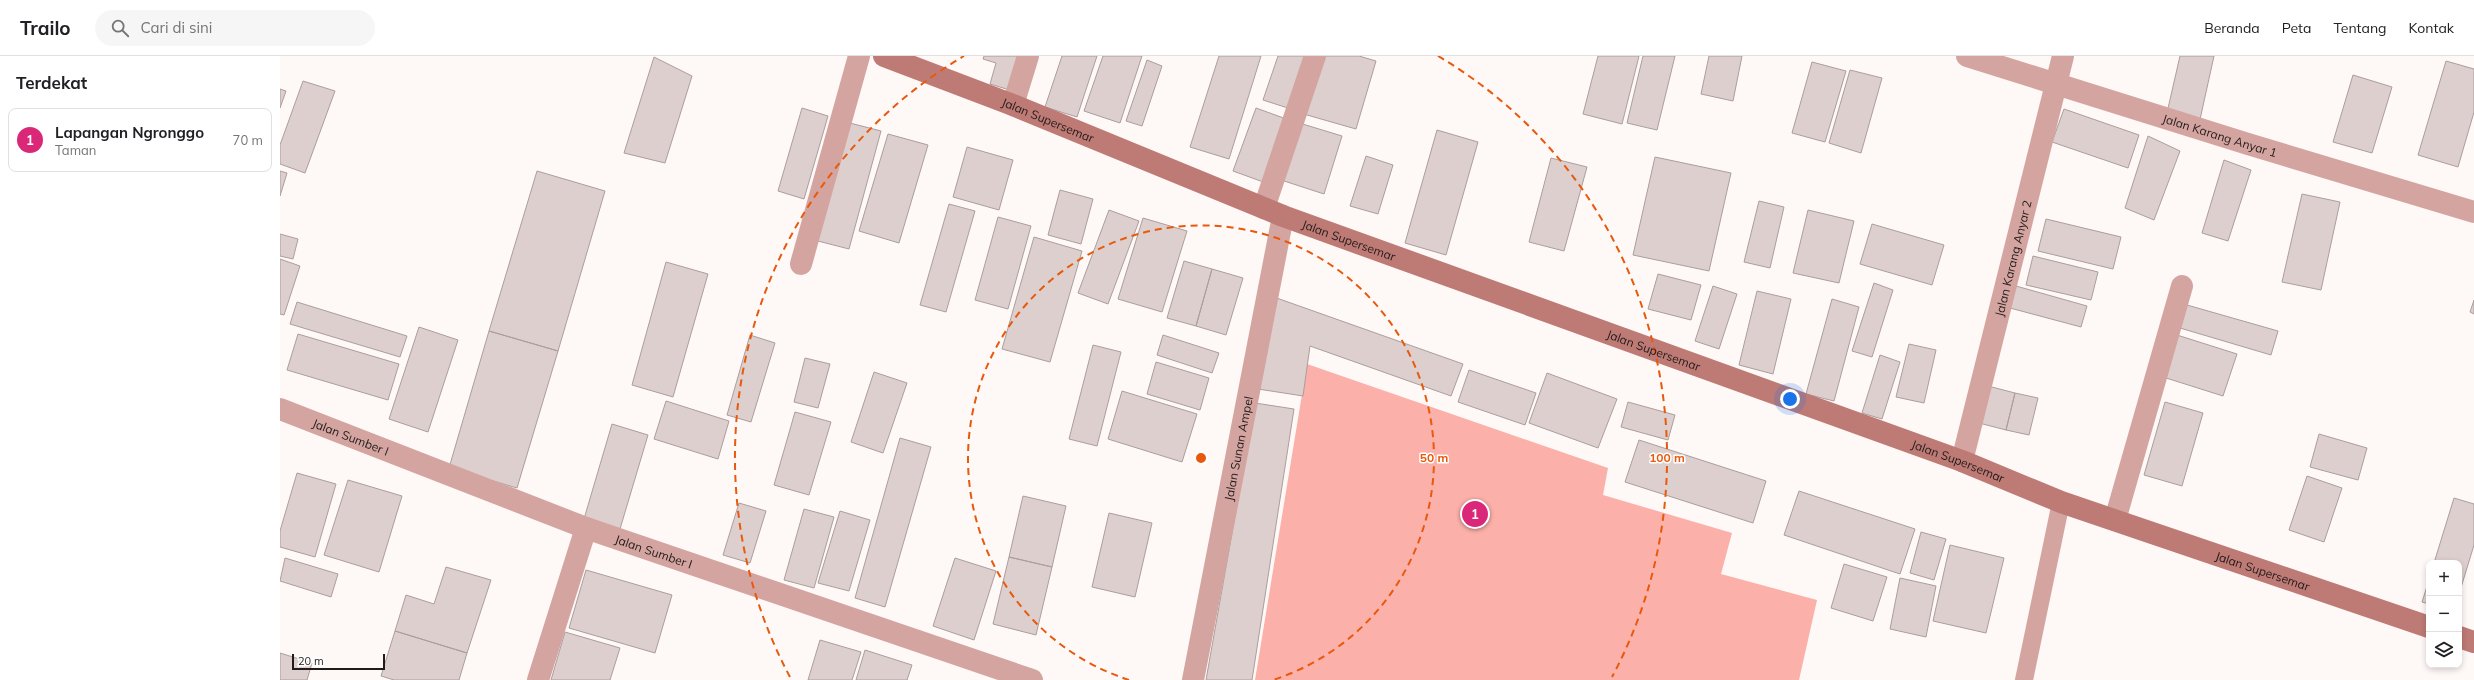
<!DOCTYPE html>
<html lang="id">
<meta charset="utf-8">
<style>
:root{--surface:#fff;--page:#f6f6f6;--text:#202124;--muted:#757577;--line:#e0e0e0;--accent:#db2777}
body{margin:0;font-family:Mulish,sans-serif;background:var(--page);color:var(--text)}
.controls{position:absolute;right:12px;bottom:12px;display:grid;overflow:hidden;border-radius:8px;box-shadow:0 2px 6px #0003}
.controls button{width:36px;height:36px;display:grid;place-items:center;padding:0;border:0;border-bottom:1px solid var(--line);background:var(--surface);color:var(--text);font:20px sans-serif}
.scale{position:absolute;left:12px;bottom:10px;width:93px;box-sizing:border-box;padding-left:4px;border:2px solid #211b1b;border-top:0;font-size:11px;line-height:14px;white-space:nowrap;color:#211b1b;-webkit-text-stroke:3px #fff;paint-order:stroke}
.you{position:absolute;left:1510px;top:343px;width:14px;height:14px;margin:-10px;border:3px solid #fff;border-radius:50%;background:#1a73e8;box-shadow:0 0 0 6px #1a73e833}
.badge{display:grid;place-items:center;width:26px;height:26px;border-radius:50%;background:var(--accent);color:#fff;font-size:13px;font-weight:700}
.pin{position:absolute;translate:-50% -50%;border:2px solid #fff;box-shadow:0 1px 4px #0006}
.list{margin:0;padding:0;list-style:none}
h2{display:flex;justify-content:space-between;align-items:center;height:52px;margin:0;padding:0 16px;font-size:17px}
h2 small{font-size:13px;font-weight:400;color:var(--muted)}
.list li{display:grid;grid-template-columns:26px 1fr auto;gap:12px;align-items:center;box-sizing:border-box;height:64px;margin:0 8px 8px;padding:0 8px;border:1px solid var(--line);border-radius:8px}
.list b{display:block;font-size:15px;white-space:nowrap}
.list p{margin:0;font-size:13px;white-space:nowrap;color:var(--muted)}
.list em{font-size:13px;font-style:normal;color:var(--muted)}
.icon{flex:none;width:22px;height:22px;fill:none;stroke:currentColor;stroke-width:2;stroke-linecap:round;stroke-linejoin:round}
.map{position:relative;flex:none;width:2194px;height:624px;overflow:hidden}
header{display:flex;align-items:center;gap:24px;box-sizing:border-box;height:56px;padding:0 20px;background:var(--surface);border-bottom:1px solid var(--line)}
header strong{font-size:19px}
nav{display:flex;gap:22px;margin-inline-start:auto;font-size:14px}
.search{width:280px;height:36px;background:var(--page);display:flex;align-items:center;gap:10px;box-sizing:border-box;padding:0 14px;border-radius:22px;color:var(--muted);font-size:15px}
main{display:flex}
aside{flex:1;background:var(--surface)}
.map>svg:first-child{display:block}
</style>
<header>
<strong>Trailo</strong>
<div class="search"><svg class="icon" aria-label="search" viewBox="0 0 24 24"><circle cx="10" cy="10" r="6"/><path d="M15 15l6 6"/></svg>Cari di sini</div>
<nav><a>Beranda</a><a>Peta</a><a>Tentang</a><a>Kontak</a></nav>
</header>
<main>
<aside>
<h2>Terdekat<small></small></h2>
<ul class="list">
<li><span class="badge">1</span><div><b>Lapangan Ngronggo</b><p>Taman</p></div><em>70 m</em></li>
</ul>
</aside>
<div class="map">
<svg width="2194" height="624" viewBox="0 0 2194 624">
<rect width="100%" height="100%" fill="#fef8f7"/>
<path fill="#fbb0a9" d="M 1027,308 L 1328,412 L 1323,439 L 1452,477 L 1441,518 L 1537,544 L 1519,624 L 975,624 Z"/>
<path fill="#ddcfcd" stroke="#ab9e9c" d="M 704,0 L 744,0 L 733,35 L 710,28 L 716,7 L 703,3 Z
M 782,0 L 817,0 L 797,61 L 765,51 Z
M 823,0 L 862,0 L 840,67 L 804,55 Z
M 939,0 L 981,0 L 949,103 L 910,91 Z
M 998,0 L 1032,0 L 1014,54 L 983,44 Z
M 1037,0 L 1079,0 L 1096,5 L 1076,73 L 1020,57 Z
M 1318,0 L 1359,0 L 1342,68 L 1303,58 Z
M 1363,0 L 1395,0 L 1377,74 L 1347,67 Z
M 1429,0 L 1462,0 L 1453,45 L 1421,38 Z
M 1900,0 L 1934,0 L 1919,68 L 1886,61 Z
M 374,1 L 412,20 L 385,107 L 344,97 Z
M 867,4 L 882,10 L 862,70 L 846,65 Z
M 2166,5 L 2194,13 L 2194,56 L 2178,111 L 2138,99 Z
M 1532,6 L 1566,15 L 1545,86 L 1512,77 Z
M 1570,14 L 1602,22 L 1581,97 L 1549,87 Z
M 2073,19 L 2112,31 L 2092,97 L 2053,86 Z
M 23,25 L 55,35 L 25,117 L 0,108 L 0,89 Z
M 0,33 L 6,35 L 0,52 Z
M 522,52 L 548,60 L 524,143 L 498,135 Z
M 976,52 L 1009,64 L 986,127 L 953,115 Z
M 1784,53 L 1859,79 L 1848,112 L 1772,86 Z
M 566,66 L 601,75 L 569,193 L 534,184 Z
M 1016,66 L 1062,80 L 1044,138 L 998,123 Z
M 1157,74 L 1198,86 L 1166,199 L 1125,187 Z
M 608,78 L 648,89 L 619,187 L 579,175 Z
M 1868,80 L 1900,95 L 1874,164 L 1845,152 Z
M 687,91 L 733,104 L 719,154 L 673,141 Z
M 1086,100 L 1113,109 L 1098,158 L 1070,150 Z
M 1375,101 L 1451,117 L 1429,215 L 1353,199 Z
M 1271,102 L 1307,111 L 1284,195 L 1249,186 Z
M 1944,104 L 1971,114 L 1948,185 L 1922,177 Z
M 0,115 L 7,117 L 0,140 Z
M 257,115 L 325,135 L 278,295 L 209,275 Z
M 780,134 L 813,143 L 801,188 L 768,179 Z
M 2022,138 L 2060,146 L 2041,234 L 2002,226 Z
M 1479,145 L 1504,151 L 1490,212 L 1464,206 Z
M 669,148 L 695,155 L 666,256 L 640,249 Z
M 829,154 L 859,165 L 828,248 L 798,237 Z
M 1528,154 L 1574,165 L 1559,227 L 1513,217 Z
M 718,161 L 751,170 L 728,253 L 695,244 Z
M 863,162 L 907,175 L 882,256 L 838,243 Z
M 1766,163 L 1841,181 L 1833,213 L 1758,195 Z
M 1592,168 L 1664,189 L 1652,229 L 1580,208 Z
M 0,178 L 18,183 L 13,203 L 0,200 Z
M 754,181 L 802,195 L 770,306 L 722,293 Z
M 1753,200 L 1818,216 L 1811,244 L 1746,229 Z
M 0,203 L 20,210 L 4,259 L 0,258 Z
M 904,205 L 932,213 L 916,270 L 887,262 Z
M 386,206 L 428,218 L 393,341 L 352,329 Z
M 932,213 L 963,222 L 946,279 L 916,270 Z
M 1378,218 L 1421,229 L 1411,264 L 1368,253 Z
M 1594,227 L 1613,234 L 1592,301 L 1572,295 Z
M 1433,230 L 1457,238 L 1439,293 L 1415,285 Z
M 1736,230 L 1807,250 L 1801,271 L 1730,252 Z
M 1477,235 L 1511,243 L 1493,318 L 1459,309 Z
M 991,240 L 1183,308 L 1171,340 L 1030,290 L 1023,340 L 978,333 Z
M 1552,243 L 1579,251 L 1554,345 L 1526,338 Z
M 2194,244 L 2194,258 L 2190,256 Z
M 17,246 L 127,280 L 120,301 L 10,268 Z
M 1907,249 L 1998,275 L 1991,299 L 1900,272 Z
M 139,271 L 178,284 L 148,376 L 109,363 Z
M 209,275 L 278,295 L 237,432 L 169,412 Z
M 18,278 L 119,308 L 108,344 L 7,314 Z
M 470,279 L 495,287 L 471,366 L 447,359 Z
M 883,279 L 939,297 L 932,317 L 877,299 Z
M 1897,279 L 1957,298 L 1943,340 L 1883,321 Z
M 1629,288 L 1656,294 L 1644,347 L 1616,341 Z
M 813,289 L 841,296 L 817,390 L 789,383 Z
M 1600,299 L 1620,306 L 1602,363 L 1582,357 Z
M 525,302 L 550,308 L 538,352 L 514,346 Z
M 876,306 L 929,322 L 920,354 L 867,338 Z
M 1189,314 L 1256,337 L 1245,369 L 1178,346 Z
M 594,316 L 627,327 L 603,397 L 571,386 Z
M 1267,317 L 1337,343 L 1318,392 L 1249,367 Z
M 1708,330 L 1735,337 L 1726,374 L 1699,367 Z
M 842,335 L 917,358 L 902,406 L 828,383 Z
M 1735,337 L 1758,342 L 1749,379 L 1726,374 Z
M 386,345 L 449,365 L 438,403 L 374,383 Z
M 1348,346 L 1395,359 L 1388,384 L 1341,371 Z
M 1885,346 L 1923,357 L 1902,430 L 1864,419 Z
M 975,347 L 1014,353 L 972,624 L 926,624 Z
M 515,356 L 551,366 L 529,439 L 494,429 Z
M 332,368 L 368,379 L 340,473 L 304,463 Z
M 2039,378 L 2087,392 L 2078,424 L 2030,411 Z
M 620,382 L 651,391 L 605,551 L 575,542 Z
M 1359,384 L 1486,425 L 1473,467 L 1345,426 Z
M 17,417 L 56,428 L 35,501 L 0,491 L 0,475 Z
M 2027,420 L 2062,432 L 2044,486 L 2009,474 Z
M 68,424 L 122,440 L 99,516 L 44,499 Z
M 1519,435 L 1635,473 L 1620,518 L 1504,479 Z
M 743,440 L 786,450 L 772,511 L 729,501 Z
M 2174,442 L 2194,448 L 2194,489 L 2179,538 L 2179,507 L 2154,507 Z
M 459,447 L 486,455 L 470,507 L 443,499 Z
M 524,453 L 554,461 L 534,532 L 504,524 Z
M 560,455 L 590,464 L 569,535 L 538,527 Z
M 829,457 L 872,467 L 855,541 L 812,531 Z
M 1641,476 L 1666,483 L 1654,524 L 1630,517 Z
M 1670,489 L 1724,502 L 1706,577 L 1653,565 Z
M 729,501 L 772,511 L 756,579 L 713,568 Z
M 5,502 L 58,518 L 51,541 L 0,525 Z
M 675,502 L 716,515 L 694,584 L 653,570 Z
M 1564,508 L 1607,521 L 1593,565 L 1551,552 Z
M 166,511 L 211,524 L 187,597 L 115,575 L 126,539 L 154,548 Z
M 306,514 L 392,539 L 375,597 L 289,572 Z
M 1620,522 L 1656,530 L 1646,581 L 1610,573 Z
M 2149,524 L 2149,548 L 2142,546 Z
M 115,575 L 187,597 L 179,624 L 114,624 L 101,620 Z
M 285,576 L 340,592 L 330,624 L 271,624 Z
M 540,584 L 581,596 L 572,624 L 528,624 Z
M 585,594 L 632,609 L 627,624 L 576,624 Z
M 0,597 L 32,607 L 27,624 L 0,624 Z"/>
<g fill="none" stroke-linecap="round" stroke-linejoin="round">
<path stroke="#d4a5a0" stroke-width="18" d="M 1744,624 L 1781,446"/>
<g stroke="#d4a5a0" stroke-width="22">
<path id="s1" d="M 1687,0 L 1968,88 L 2194,156"/>
<path d="M 733,49 L 748,0"/>
<path d="M 984,152 L 1035,0"/>
<path d="M 521,208 L 579,0"/>
<path id="s2" d="M 0,353 L 306,472 L 752,624"/>
<path id="s3" d="M 1682,405 L 1783,0"/>
<path d="M 1835,464 L 1902,230"/>
<path d="M 258,624 L 306,472"/>
<path id="s4" d="M 913,624 L 1003,160"/>
</g>
<g stroke="#be7a75" stroke-width="22">
<path id="s5" d="M 604,0 L 733,49 L 1003,160 L 1682,405 L 1781,446 L 2149,571"/>
<path d="M 2179,581 L 2194,586"/>
</g>
</g>
<g fill="none" stroke="#e8590c" stroke-width="2" stroke-dasharray="7 5">
<path d="M849 624A233 233 0 1 1 993 624"/>
<path d="M510 621A466 466 0 0 1 684 0M1158 0A466 466 0 0 1 1332 621"/>
</g>
<g text-anchor="middle" dominant-baseline="central" stroke-width="3" stroke-linejoin="round" paint-order="stroke">
<g font-size="12" fill="#211b1b" stroke="#fff">
<text stroke="none"><textPath href="#s5" startOffset="176">Jalan Supersemar</textPath></text>
<text stroke="none"><textPath href="#s1" startOffset="265">Jalan Karang Anyar 1</textPath></text>
<text stroke="none"><textPath href="#s5" startOffset="500">Jalan Supersemar</textPath></text>
<text stroke="none"><textPath href="#s3" startOffset="209">Jalan Karang Anyar 2</textPath></text>
<text stroke="none"><textPath href="#s5" startOffset="824">Jalan Supersemar</textPath></text>
<text stroke="none"><textPath href="#s2" startOffset="76">Jalan Sumber I</textPath></text>
<text stroke="none"><textPath href="#s4" startOffset="236">Jalan Sunan Ampel</textPath></text>
<text stroke="none"><textPath href="#s5" startOffset="1148">Jalan Supersemar</textPath></text>
<text stroke="none"><textPath href="#s2" startOffset="400">Jalan Sumber I</textPath></text>
<text stroke="none"><textPath href="#s5" startOffset="1472">Jalan Supersemar</textPath></text>
</g>
</g>
<circle cx="921" cy="402" r="6" fill="#e8590c" stroke="#fff" stroke-width="2"/>
<g font-size="12" text-anchor="middle" font-weight="bold" fill="#e8590c" stroke="#fff" stroke-width="3" stroke-linejoin="round" paint-order="stroke">
<text x="1154" y="406">50 m</text>
<text x="1387" y="406">100 m</text>
</g>
</svg>
<div class="controls">
<button>+</button>
<button>−</button>
<button><svg class="icon" aria-label="layers" viewBox="0 0 24 24"><path d="M12 4l9 5-9 5-9-5zM3 14l9 5 9-5"/></svg></button>
</div>
<div class="scale">20 m</div>
<div class="you"></div>
<div class="pin badge" style="left:1195px;top:458px">1</div>
</div>
</main>
